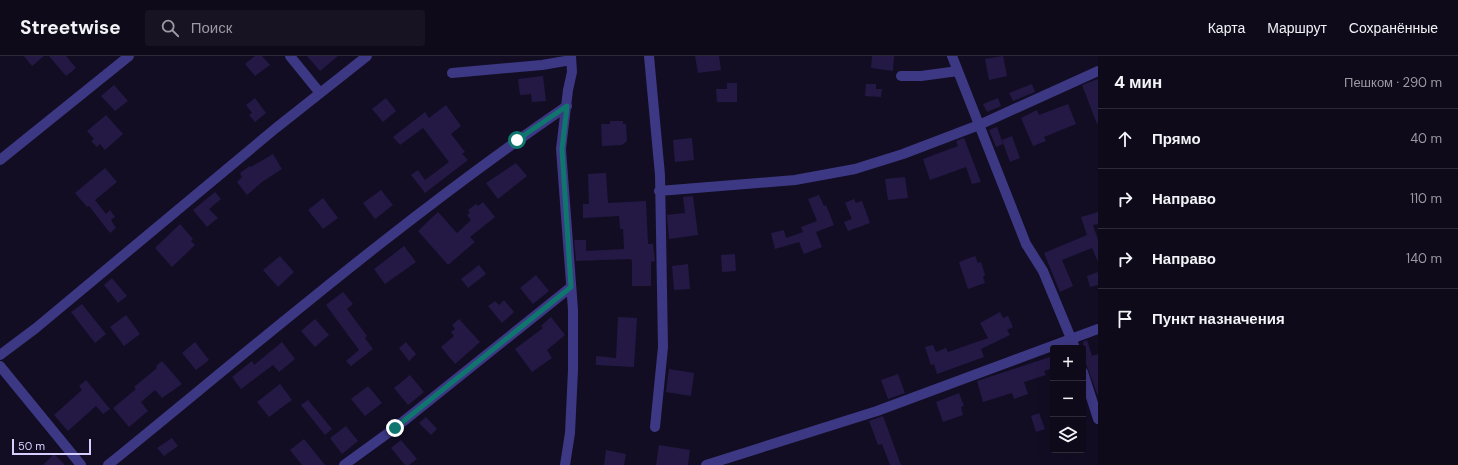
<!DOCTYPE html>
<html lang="ru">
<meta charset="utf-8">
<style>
:root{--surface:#0e0a1a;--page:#171323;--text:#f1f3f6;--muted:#9b9aa2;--line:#2e2b39}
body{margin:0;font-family:"DM Sans",sans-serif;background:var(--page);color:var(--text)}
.controls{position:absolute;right:12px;bottom:12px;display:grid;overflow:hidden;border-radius:4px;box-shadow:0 4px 16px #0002}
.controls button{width:36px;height:36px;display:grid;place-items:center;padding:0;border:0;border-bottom:1px solid var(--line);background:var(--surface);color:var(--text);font:20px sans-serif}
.scale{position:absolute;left:12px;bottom:10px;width:79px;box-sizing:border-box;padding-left:4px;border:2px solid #d7d0ff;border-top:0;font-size:11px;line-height:14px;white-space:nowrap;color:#d7d0ff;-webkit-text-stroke:3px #120d23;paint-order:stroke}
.stop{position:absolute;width:12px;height:12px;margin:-9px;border:3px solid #0f766e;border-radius:50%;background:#fff}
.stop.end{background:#0f766e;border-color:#fff;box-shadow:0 1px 4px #0008}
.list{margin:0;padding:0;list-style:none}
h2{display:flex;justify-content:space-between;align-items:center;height:52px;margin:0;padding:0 16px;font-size:17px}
h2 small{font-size:13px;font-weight:400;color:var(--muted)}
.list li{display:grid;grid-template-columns:26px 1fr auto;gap:12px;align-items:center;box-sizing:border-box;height:60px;padding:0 16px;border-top:1px solid var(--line)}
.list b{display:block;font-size:15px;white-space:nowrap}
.list em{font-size:13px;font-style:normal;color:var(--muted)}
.icon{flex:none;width:22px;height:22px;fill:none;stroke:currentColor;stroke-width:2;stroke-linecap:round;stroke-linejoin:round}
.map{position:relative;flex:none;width:1098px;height:409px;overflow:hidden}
header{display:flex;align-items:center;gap:24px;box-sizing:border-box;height:56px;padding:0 20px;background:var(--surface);border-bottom:1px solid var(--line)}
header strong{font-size:19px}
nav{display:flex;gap:22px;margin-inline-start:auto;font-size:14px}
.search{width:280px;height:36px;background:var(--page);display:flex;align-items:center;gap:10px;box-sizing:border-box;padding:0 14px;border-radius:4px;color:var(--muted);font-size:15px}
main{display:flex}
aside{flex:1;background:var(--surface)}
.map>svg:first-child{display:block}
</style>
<header>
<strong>Streetwise</strong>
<div class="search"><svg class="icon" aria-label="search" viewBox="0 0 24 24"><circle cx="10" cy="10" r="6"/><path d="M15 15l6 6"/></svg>Поиск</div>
<nav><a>Карта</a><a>Маршрут</a><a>Сохранённые</a></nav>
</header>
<main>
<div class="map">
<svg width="1098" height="409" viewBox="0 0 1098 409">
<rect width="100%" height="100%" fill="#120d23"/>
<path fill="#241945" d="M 24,0 L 44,0 L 32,10 Z
M 49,0 L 66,0 L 76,12 L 66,20 Z
M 255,0 L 262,0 L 270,9 L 255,20 L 245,8 Z
M 307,0 L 338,0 L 320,15 Z
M 695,0 L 719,0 L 721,14 L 698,17 Z
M 872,0 L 894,0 L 893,15 L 871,12 Z
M 1003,0 L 1007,20 L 989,24 L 985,3 Z
M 543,20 L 546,45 L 532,46 L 531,38 L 520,39 L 518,23 Z
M 1098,23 L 1098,67 L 1097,68 L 1082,29 Z
M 727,27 L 737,27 L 737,46 L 717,46 L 716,33 L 727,33 Z
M 866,28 L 876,28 L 876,33 L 882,33 L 881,41 L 865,40 Z
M 1032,28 L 1035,36 L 1013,45 L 1009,37 Z
M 114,29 L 128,45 L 115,55 L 101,40 Z
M 255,42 L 266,57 L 255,66 L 249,59 L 252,57 L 246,49 Z
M 386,42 L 396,55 L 383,66 L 372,53 Z
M 998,42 L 1001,50 L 987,56 L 983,48 Z
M 1068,48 L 1076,68 L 1044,81 L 1046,85 L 1033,90 L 1021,62 L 1037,54 L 1039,59 Z
M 446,49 L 461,70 L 451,78 L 465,96 L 462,98 L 468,104 L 425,137 L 411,119 L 418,114 L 425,124 L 449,106 L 423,72 L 400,89 L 393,81 L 425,56 L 429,62 Z
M 106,59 L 123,78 L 105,94 L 100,88 L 97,91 L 91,85 L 94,83 L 87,75 Z
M 610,65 L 623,65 L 623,68 L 626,68 L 627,85 L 622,89 L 602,90 L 601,68 L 610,68 Z
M 997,71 L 1003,88 L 996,91 L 989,74 Z
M 1012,80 L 1020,102 L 1010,106 L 1002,84 Z
M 692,82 L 694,104 L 675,106 L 673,84 Z
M 964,82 L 981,126 L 972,128 L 966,111 L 930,124 L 923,103 L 958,90 L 956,85 Z
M 273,98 L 282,113 L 262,126 L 247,139 L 237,126 L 242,121 L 240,117 L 250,110 L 251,111 Z
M 516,107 L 527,120 L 498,143 L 486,127 Z
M 105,112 L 117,126 L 95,144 L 106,158 L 110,154 L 115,161 L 111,164 L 116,172 L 110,177 L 89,150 L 87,151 L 75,137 Z
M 606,117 L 608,147 L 646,145 L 648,188 L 653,188 L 655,205 L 651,206 L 651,230 L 632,230 L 632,204 L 629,203 L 576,205 L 574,184 L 586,184 L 586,195 L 624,193 L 623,173 L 620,173 L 619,160 L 583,162 L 583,148 L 589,148 L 588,118 Z
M 905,121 L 908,142 L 888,144 L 885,123 Z
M 381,134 L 393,149 L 375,163 L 363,147 Z
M 215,136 L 221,143 L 209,153 L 218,162 L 207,171 L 193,154 Z
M 819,139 L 824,150 L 826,149 L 834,169 L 816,176 L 822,191 L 804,198 L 799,186 L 775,193 L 771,177 L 784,174 L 786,182 L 803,176 L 801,171 L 817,165 L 808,143 Z
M 693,140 L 698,179 L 669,183 L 667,159 L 685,157 L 683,141 Z
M 323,142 L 338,162 L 323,173 L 308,154 Z
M 854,143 L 856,147 L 862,145 L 870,167 L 848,175 L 844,166 L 852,163 L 845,147 Z
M 483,146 L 495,161 L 470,181 L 475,186 L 448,209 L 418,175 L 438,156 L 457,177 L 471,164 L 467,159 L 470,157 L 468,154 L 476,148 L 478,150 Z
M 1098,156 L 1098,168 L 1093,169 L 1098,184 L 1098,206 L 1092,192 L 1062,204 L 1073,230 L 1060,236 L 1044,197 L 1087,179 L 1081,161 Z
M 180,168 L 193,183 L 191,185 L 195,189 L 172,211 L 155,192 Z
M 404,190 L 416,206 L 385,228 L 374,213 Z
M 735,198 L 736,215 L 722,216 L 721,199 Z
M 280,200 L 294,216 L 278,231 L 263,214 Z
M 975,200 L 978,207 L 981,206 L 985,219 L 983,221 L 985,227 L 968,233 L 959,206 Z
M 688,208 L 690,233 L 674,234 L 672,210 Z
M 479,209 L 486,218 L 468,232 L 461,223 Z
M 1098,216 L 1098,229 L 1090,231 L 1087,220 Z
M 536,219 L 549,235 L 533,248 L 520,232 Z
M 112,222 L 127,240 L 118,247 L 104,229 Z
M 343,236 L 353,248 L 347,253 L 367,280 L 365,282 L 373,293 L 351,310 L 346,305 L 359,294 L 326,249 Z
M 504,244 L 514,256 L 502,267 L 488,250 L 495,245 L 499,249 Z
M 82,248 L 106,278 L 95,287 L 71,256 Z
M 1000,256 L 1003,262 L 1008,260 L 1013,271 L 1007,274 L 1010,279 L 981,293 L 984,301 L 937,318 L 934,308 L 931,309 L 925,291 L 933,289 L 936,296 L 946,292 L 948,296 L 988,282 L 980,267 Z
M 126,259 L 140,278 L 124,290 L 110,271 Z
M 551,261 L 565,279 L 547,294 L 552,302 L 532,316 L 515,293 L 543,272 L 541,270 Z
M 618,261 L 637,262 L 634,311 L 596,309 L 596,300 L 616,302 Z
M 315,263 L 329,279 L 315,291 L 301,275 Z
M 459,263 L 480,286 L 455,308 L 441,291 L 454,280 L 451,276 L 455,273 L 452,269 Z
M 1087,284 L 1092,300 L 1098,298 L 1098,340 L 1083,300 L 1083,286 Z
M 195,286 L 209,304 L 196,314 L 182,297 Z
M 282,286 L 295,303 L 279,316 L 273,309 L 241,333 L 232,321 L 252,305 L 254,309 Z
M 406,286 L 416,298 L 409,305 L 399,292 Z
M 1053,300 L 1053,312 L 1044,315 L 1046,319 L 1024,326 L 1028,338 L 1014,343 L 1012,337 L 983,346 L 977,325 Z
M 162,305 L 182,328 L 162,342 L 155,334 L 141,346 L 148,355 L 129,371 L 113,352 L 136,333 L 134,331 L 157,312 L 156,310 Z
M 669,313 L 694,317 L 691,340 L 666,336 Z
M 898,318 L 905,337 L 888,343 L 881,324 Z
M 410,319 L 424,336 L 408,349 L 394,332 Z
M 86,324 L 110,353 L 103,358 L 96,350 L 68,375 L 54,359 L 82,334 L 79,330 Z
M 280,328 L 292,344 L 269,361 L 257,346 Z
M 368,330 L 382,347 L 365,360 L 351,343 Z
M 959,337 L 964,350 L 961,351 L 963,359 L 943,366 L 936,346 Z
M 308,344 L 332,373 L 325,379 L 301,349 Z
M 1039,357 L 1045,373 L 1036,376 L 1031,360 Z
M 883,360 L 901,409 L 890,409 L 882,388 L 878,389 L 869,365 Z
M 426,361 L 437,373 L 431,379 L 419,367 Z
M 346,370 L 358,385 L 342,398 L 330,382 Z
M 172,382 L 178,390 L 164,400 L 157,392 Z
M 304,383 L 325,409 L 302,409 L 290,394 Z
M 401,384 L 417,403 L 409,409 L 405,409 L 391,392 Z
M 659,389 L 690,394 L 688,409 L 656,409 Z
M 606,394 L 626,398 L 624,409 L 604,409 Z
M 54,398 L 65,409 L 43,409 Z"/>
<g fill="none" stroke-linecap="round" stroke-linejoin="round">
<path stroke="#3d3883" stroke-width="10" d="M 290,0 L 320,37
M 649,0 L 660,119 L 663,291 L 655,371
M 952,0 L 1026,188 L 1043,215 L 1075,292
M 452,17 L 542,9 L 571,4
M 901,20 L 921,20 L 958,15
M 0,104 L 129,0
M 659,135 L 795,124 L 855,113 L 903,98 L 979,69 L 1098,15
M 0,299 L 36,272 L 276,72 L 367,0
M 0,310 L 81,409
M 1083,316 L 1098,363
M 108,409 C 258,287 406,160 567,50
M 344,409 L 395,372 L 571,231
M 565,409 L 570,377 L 573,314 L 573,254 L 561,93 L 568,34 L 572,16 L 571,0
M 706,409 L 877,355 L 1098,273"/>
</g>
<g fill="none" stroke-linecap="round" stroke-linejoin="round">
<path stroke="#0f766e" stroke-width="5" d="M 395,372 L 571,231 L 562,93 L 567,50 L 517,84"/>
</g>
</svg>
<div class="controls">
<button>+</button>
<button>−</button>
<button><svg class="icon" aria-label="layers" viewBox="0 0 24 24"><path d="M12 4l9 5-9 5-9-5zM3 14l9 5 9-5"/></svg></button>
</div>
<div class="scale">50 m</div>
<div class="stop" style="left:517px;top:84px"></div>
<div class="stop end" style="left:395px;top:372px"></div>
</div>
<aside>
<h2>4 мин<small>Пешком · 290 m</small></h2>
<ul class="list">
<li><svg class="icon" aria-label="ahead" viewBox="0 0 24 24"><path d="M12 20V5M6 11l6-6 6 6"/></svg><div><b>Прямо</b></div><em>40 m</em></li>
<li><svg class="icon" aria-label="right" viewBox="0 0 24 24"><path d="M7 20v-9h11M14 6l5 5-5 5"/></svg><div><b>Направо</b></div><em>110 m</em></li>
<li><svg class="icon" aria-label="right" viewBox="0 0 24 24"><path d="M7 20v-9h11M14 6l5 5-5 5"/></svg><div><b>Направо</b></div><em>140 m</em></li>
<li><svg class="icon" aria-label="arrive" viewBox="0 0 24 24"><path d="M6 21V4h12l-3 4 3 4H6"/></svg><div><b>Пункт назначения</b></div></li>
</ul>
</aside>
</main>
